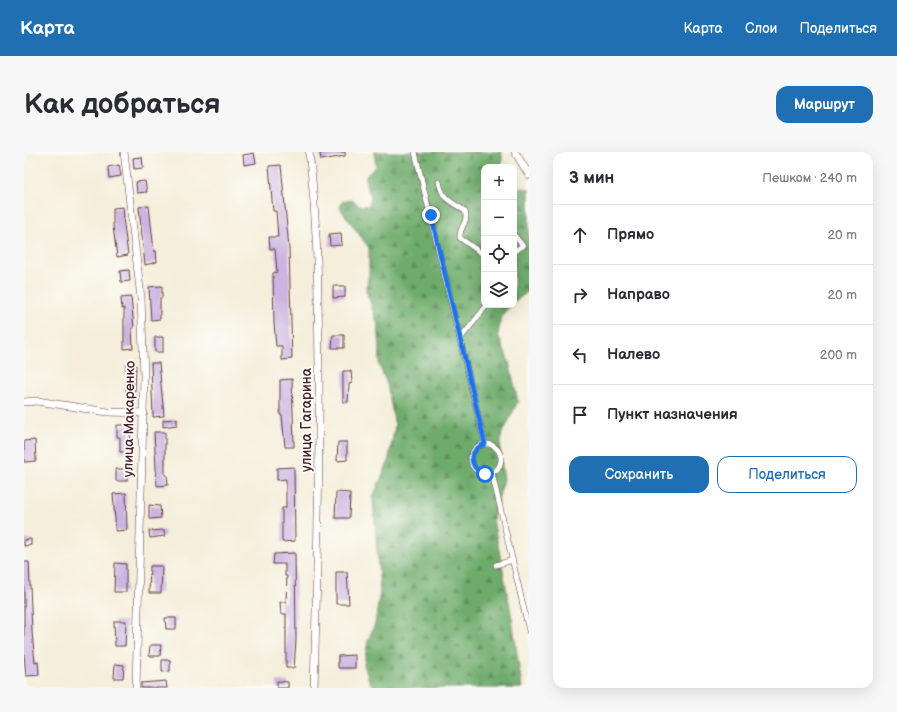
<!DOCTYPE html>
<html lang="ru">
<meta charset="utf-8">
<style>
:root{--surface:#fff;--page:#f7f7f7;--text:#2b2b33;--muted:#7c7c81;--line:#e1e1e2;--accent:#1f6fb2}
body{margin:0;font-family:"Balsamiq Sans",sans-serif;background:var(--page);color:var(--text)}
.controls{position:absolute;right:12px;top:12px;display:grid;overflow:hidden;border-radius:8px;box-shadow:0 4px 16px #0002}
.controls button{width:36px;height:36px;display:grid;place-items:center;padding:0;border:0;border-bottom:1px solid var(--line);background:var(--surface);color:var(--text);font:20px sans-serif}
.stop{position:absolute;width:12px;height:12px;margin:-9px;border:3px solid #1a73e8;border-radius:50%;background:#fff}
.stop.end{background:#1a73e8;border-color:#fff;box-shadow:0 1px 4px #0008}
.list{margin:0;padding:0;list-style:none}
h2{display:flex;justify-content:space-between;align-items:center;height:52px;margin:0;padding:0 16px;font-size:17px}
h2 small{font-size:13px;font-weight:400;color:var(--muted)}
.list li{display:grid;grid-template-columns:26px 1fr auto;gap:12px;align-items:center;box-sizing:border-box;height:60px;padding:0 16px;border-top:1px solid var(--line)}
.list b{display:block;font-size:15px;white-space:nowrap}
.list em{font-size:13px;font-style:normal;color:var(--muted)}
.actions{display:flex;gap:8px;padding:12px 16px}
.actions a{flex:1;padding:9px 0;border:1px solid var(--accent);border-radius:12px;text-align:center;font-size:14px;color:var(--accent)}
.actions .main{background:var(--accent);color:#fff}
.icon{flex:none;width:22px;height:22px;fill:none;stroke:currentColor;stroke-width:2;stroke-linecap:round;stroke-linejoin:round}
.map{position:relative;flex:none;width:505px;height:536px;overflow:hidden;border-radius:12px}
header{display:flex;align-items:center;gap:24px;box-sizing:border-box;height:56px;padding:0 20px;background:var(--accent);color:#fff}
header strong{font-size:19px}
nav{display:flex;gap:22px;margin-inline-start:auto;font-size:14px}
.intro{display:flex;align-items:center;justify-content:space-between;box-sizing:border-box;height:96px;padding:0 24px}
h1{margin:0;font-size:28px}
.button{padding:10px 18px;border-radius:12px;background:var(--accent);color:#fff;font-size:14px;font-weight:700}
main{display:flex;gap:24px;padding:0 24px}
aside{flex:1;background:var(--surface);border-radius:12px;box-shadow:0 4px 16px #0002}
.map>svg:first-child{display:block}
</style>
<header>
<strong>Карта</strong>
<nav><a>Карта</a><a>Слои</a><a>Поделиться</a></nav>
</header>
<div class="intro"><h1>Как добраться</h1><a class="button">Маршрут</a></div>
<main>
<div class="map">
<svg width="505" height="536" viewBox="0 0 505 536">
<defs>
<pattern id="forest-firs" width="22" height="20" patternUnits="userSpaceOnUse"><rect width="22" height="20" fill="#6eac6c"/><path d="M5 1l3.5 6h-7zM16 11l3.5 6h-7z" fill="#5c8b59"/></pattern>
</defs>
<rect width="100%" height="100%" fill="#fdfcf7"/>
<filter id="ink" filterUnits="userSpaceOnUse"><feTurbulence type="fractalNoise" baseFrequency=".025" numOctaves="2"/><feDisplacementMap in="SourceGraphic" scale="8" xChannelSelector="R" yChannelSelector="G"/><feConvolveMatrix kernelMatrix="1 2 1 2 8 2 1 2 1" color-interpolation-filters="sRGB"/></filter>
<filter id="wash" filterUnits="userSpaceOnUse"><feTurbulence type="fractalNoise" baseFrequency=".012" numOctaves="4" result="noise"/><feDisplacementMap in="SourceGraphic" scale="16" xChannelSelector="R" yChannelSelector="G"/><feGaussianBlur stdDeviation="0.9" result="paint"/><feColorMatrix in="noise" values="0 0 0 0 0 0 0 0 0 0 0 0 0 0 0 0 0 1.4 0 .05"/><feComposite in="paint" operator="in"/></filter>
<g filter="url(#wash)">
<rect width="100%" height="100%" fill="#f4eeda"/>
<path fill="url(#forest-firs)" stroke="#5c664c" d="M 350,0 L 477,0 L 479,9 L 475,15 L 460,15 L 460,153 L 488,153 L 477,164 L 474,183 L 485,210 L 494,249 L 477,285 L 476,303 L 480,327 L 469,367 L 488,466 L 498,536 L 353,536 L 346,531 L 340,513 L 344,488 L 351,472 L 356,439 L 349,345 L 364,311 L 371,274 L 363,232 L 355,213 L 356,196 L 354,173 L 342,138 L 345,121 L 345,96 L 316,56 L 318,50 L 327,48 L 337,54 L 345,54 L 347,44 L 342,34 L 342,24 L 352,14 Z
M 497,36 L 505,37 L 505,139 L 490,150 L 490,40 Z"/>
<g id="blocks">
<path fill="#cbb4e1" d="M 296,0 L 321,0 L 321,4 L 297,8 Z
M 230,1 L 232,11 L 220,13 L 219,3 Z
M 118,5 L 119,16 L 110,17 L 109,6 Z
M 95,13 L 97,24 L 85,26 L 84,15 Z
M 257,13 L 265,96 L 268,207 L 258,208 L 258,194 L 252,194 L 250,171 L 249,121 L 253,120 L 251,97 L 246,97 L 245,85 L 254,85 L 252,59 L 249,59 L 245,14 Z
M 121,29 L 123,40 L 113,41 L 112,30 Z
M 125,54 L 130,99 L 132,99 L 133,110 L 121,113 L 115,55 Z
M 99,55 L 100,66 L 99,66 L 104,103 L 93,105 L 89,74 L 89,56 Z
M 317,81 L 318,93 L 306,94 L 305,82 Z
M 105,118 L 106,129 L 97,130 L 96,119 Z
M 138,134 L 138,146 L 136,146 L 136,167 L 127,168 L 125,135 Z
M 309,134 L 321,134 L 321,145 L 309,146 Z
M 107,145 L 110,176 L 108,176 L 109,196 L 100,197 L 100,156 L 98,157 L 97,146 Z
M 309,183 L 320,183 L 320,196 L 308,196 Z
M 131,185 L 139,185 L 139,200 L 131,200 Z
M 127,211 L 135,211 L 140,264 L 129,265 Z
M 102,213 L 112,213 L 111,239 L 102,240 Z
M 319,219 L 327,219 L 328,231 L 325,232 L 324,250 L 319,250 Z
M 268,227 L 270,295 L 261,295 L 258,263 L 256,263 L 256,228 Z
M 153,267 L 153,273 L 139,275 L 139,268 Z
M 93,273 L 106,273 L 107,300 L 96,300 L 96,285 L 93,285 Z
M 130,280 L 141,280 L 141,323 L 143,323 L 144,333 L 133,334 Z
M 11,288 L 12,309 L 0,310 L 0,289 Z
M 314,290 L 323,290 L 323,308 L 313,309 Z
M 270,315 L 271,389 L 258,390 L 258,356 L 262,356 L 262,327 L 253,328 L 253,316 Z
M 92,317 L 103,317 L 103,329 L 92,329 Z
M 312,340 L 326,341 L 325,366 L 311,366 Z
M 102,341 L 103,378 L 92,379 L 89,342 Z
M 125,353 L 136,354 L 137,366 L 125,367 Z
M 140,378 L 141,384 L 126,386 L 125,379 Z
M 7,387 L 7,393 L 0,394 L 0,388 Z
M 271,401 L 272,488 L 270,516 L 262,516 L 262,462 L 257,462 L 256,450 L 262,450 L 263,424 L 261,424 L 261,412 L 249,412 L 250,402 Z
M 0,410 L 5,410 L 8,480 L 11,511 L 14,510 L 15,523 L 2,524 L 0,503 Z
M 91,411 L 102,412 L 102,440 L 90,440 Z
M 126,414 L 138,414 L 137,441 L 125,441 Z
M 312,420 L 323,420 L 325,452 L 312,452 Z
M 141,466 L 152,466 L 152,477 L 142,477 Z
M 90,469 L 102,469 L 101,494 L 91,494 Z
M 126,493 L 137,493 L 136,504 L 125,504 Z
M 331,503 L 331,516 L 314,516 L 314,504 Z
M 138,508 L 146,508 L 146,519 L 138,520 Z
M 91,512 L 100,513 L 99,526 L 90,526 Z
M 142,529 L 143,536 L 117,536 L 117,531 Z
M 253,529 L 264,530 L 264,536 L 253,536 Z"/>
</g>
</g>
<g filter="url(#ink)">
<use href="#blocks" fill-opacity="0" stroke="#643e45" stroke-width="1"/>
<g fill="none" stroke-linecap="round" stroke-linejoin="round">
<g stroke="#643e45" stroke-width="6">
<path id="pedestrian" d="M 391,0 L 461,292
M 415,30 C 419,49 427,49 441,59 C 445,70 435,75 436,86 L 460,103
M 490,83 L 499,94 L 490,99
M 437,186 L 463,153
M447 307a15 15 0 1 1 30 0a15 15 0 1 1-30 0Z
M 468,321 L 505,479
M 472,413 L 489,408"/>
</g>
<g stroke="#643e45" stroke-width="8">
<path id="minor" d="M 100,0 L 117,146 L 120,224 L 112,536
M 285,0 C 294,71 294,143 295,215 C 296,322 293,429 290,536
M 491,0 L 505,23
M 0,250 L 13,249 L 84,260 L 120,261"/>
</g>
<use href="#pedestrian" stroke="#fff" stroke-width="5"/>
<use href="#minor" stroke="#fff" stroke-width="7"/>
</g>
</g>
<g fill="none" stroke-linecap="round" stroke-linejoin="round" filter="url(#ink)">
<path stroke="#1a73e8" stroke-width="5" d="M 407,63 L 461,292 C 444,298 444,316 461,322"/>
</g>
<g text-anchor="middle" dominant-baseline="central" stroke-width="4" stroke-linejoin="round" paint-order="stroke">
<g font-size="14" fill="#4a1f2b" stroke="#fdfcf7">
<text transform="translate(105 267) rotate(-89)">улица Макаренко</text>
<text transform="translate(282 268) rotate(-90)">улица Гагарина</text>
</g>
</g>
</svg>
<div class="controls">
<button>+</button>
<button>−</button>
<button><svg class="icon" aria-label="locate" viewBox="0 0 24 24"><circle cx="12" cy="12" r="6"/><path d="M12 2v4M12 18v4M2 12h4M18 12h4"/></svg></button>
<button><svg class="icon" aria-label="layers" viewBox="0 0 24 24"><path d="M12 4l9 5-9 5-9-5zM3 14l9 5 9-5"/></svg></button>
</div>
<div class="stop" style="left:461px;top:322px"></div>
<div class="stop end" style="left:407px;top:63px"></div>
</div>
<aside>
<h2>3 мин<small>Пешком · 240 m</small></h2>
<ul class="list">
<li><svg class="icon" aria-label="ahead" viewBox="0 0 24 24"><path d="M12 20V5M6 11l6-6 6 6"/></svg><div><b>Прямо</b></div><em>20 m</em></li>
<li><svg class="icon" aria-label="right" viewBox="0 0 24 24"><path d="M7 20v-9h11M14 6l5 5-5 5"/></svg><div><b>Направо</b></div><em>20 m</em></li>
<li><svg class="icon" aria-label="left" viewBox="0 0 24 24"><path d="M17 20v-9H6M10 6l-5 5 5 5"/></svg><div><b>Налево</b></div><em>200 m</em></li>
<li><svg class="icon" aria-label="arrive" viewBox="0 0 24 24"><path d="M6 21V4h12l-3 4 3 4H6"/></svg><div><b>Пункт назначения</b></div></li>
</ul>
<div class="actions"><a class="main">Сохранить</a><a>Поделиться</a></div>
</aside>
</main>
